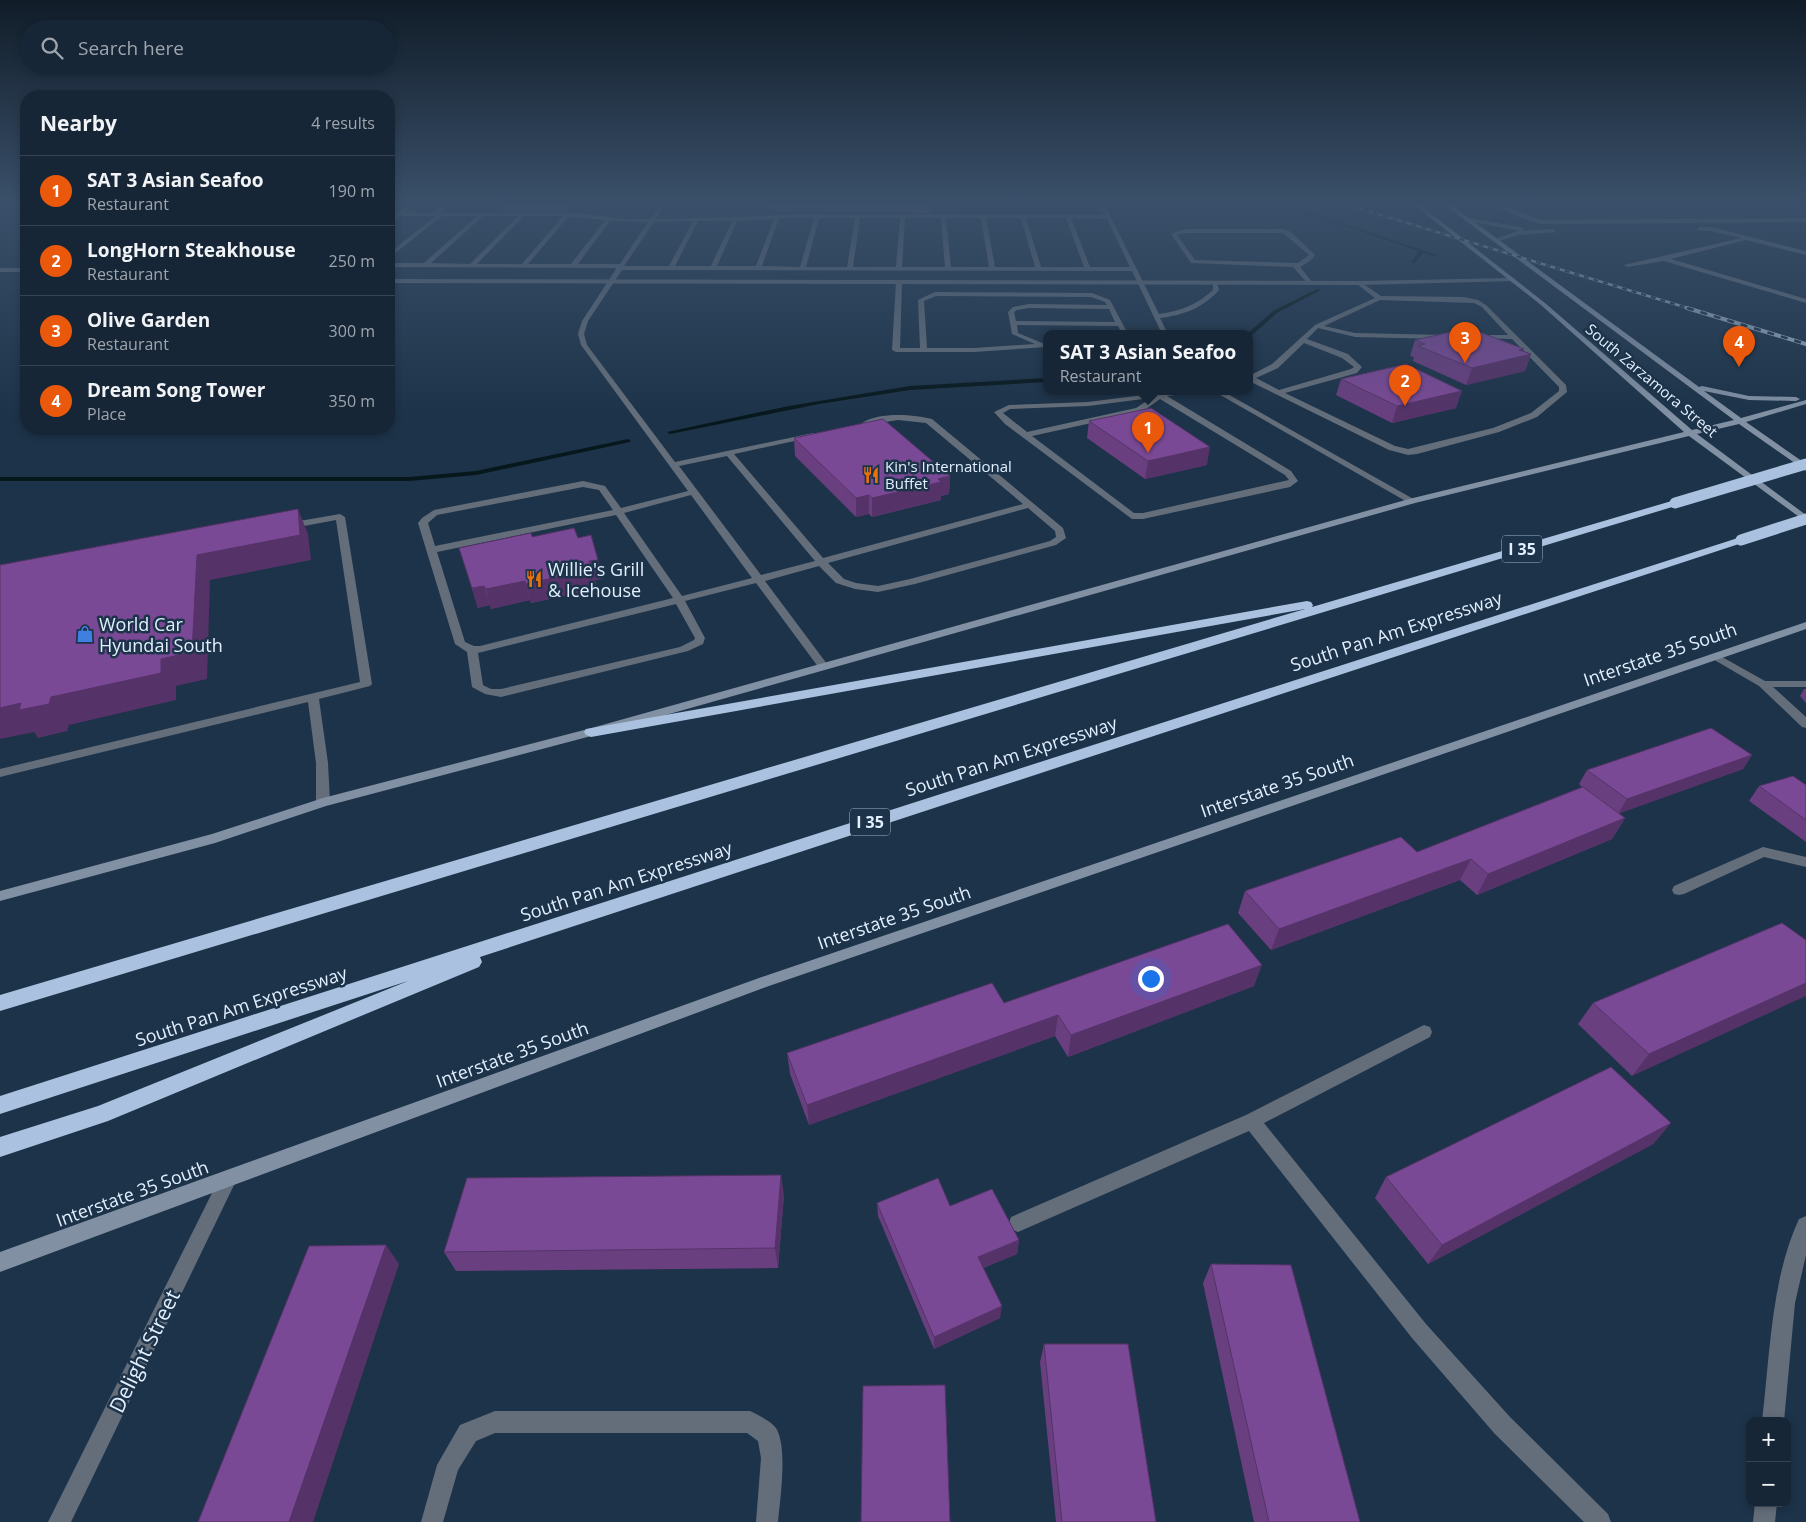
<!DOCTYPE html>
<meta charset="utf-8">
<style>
:root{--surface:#162637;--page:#233242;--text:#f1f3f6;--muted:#9ea5ad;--line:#354352;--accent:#ea580c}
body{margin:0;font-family:"Open Sans",sans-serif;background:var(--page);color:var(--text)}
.controls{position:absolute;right:15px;bottom:15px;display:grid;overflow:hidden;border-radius:10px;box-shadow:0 2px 8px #0003}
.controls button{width:45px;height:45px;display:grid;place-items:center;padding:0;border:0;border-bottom:1px solid var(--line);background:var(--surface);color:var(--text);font:25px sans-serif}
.you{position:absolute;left:1150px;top:978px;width:18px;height:18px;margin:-12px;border:4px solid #fff;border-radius:50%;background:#1a73e8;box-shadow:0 0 0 8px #1a73e833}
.badge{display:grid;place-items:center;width:32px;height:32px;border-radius:50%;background:var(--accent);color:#fff;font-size:16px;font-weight:700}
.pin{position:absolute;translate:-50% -41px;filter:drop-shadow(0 1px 2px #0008)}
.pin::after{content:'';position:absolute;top:26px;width:18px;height:15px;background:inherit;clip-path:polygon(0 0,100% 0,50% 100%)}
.popup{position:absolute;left:1043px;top:330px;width:210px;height:65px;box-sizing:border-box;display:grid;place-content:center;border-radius:10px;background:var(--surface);filter:drop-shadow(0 1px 4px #0005);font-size:16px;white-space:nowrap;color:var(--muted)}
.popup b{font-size:19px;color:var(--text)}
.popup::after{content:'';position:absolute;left:50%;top:100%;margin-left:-10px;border:10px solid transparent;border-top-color:var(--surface)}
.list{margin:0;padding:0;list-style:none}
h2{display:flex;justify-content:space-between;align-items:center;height:65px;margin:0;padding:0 20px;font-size:21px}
h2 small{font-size:16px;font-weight:400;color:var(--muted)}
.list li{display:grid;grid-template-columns:32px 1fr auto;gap:15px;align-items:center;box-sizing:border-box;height:70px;padding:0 20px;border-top:1px solid var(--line)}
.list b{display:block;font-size:19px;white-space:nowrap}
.list p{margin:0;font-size:16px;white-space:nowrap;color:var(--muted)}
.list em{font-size:16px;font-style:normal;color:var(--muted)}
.icon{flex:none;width:28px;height:28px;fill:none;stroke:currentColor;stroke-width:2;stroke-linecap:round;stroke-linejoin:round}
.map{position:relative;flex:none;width:1806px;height:1522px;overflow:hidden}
.search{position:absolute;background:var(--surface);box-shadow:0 2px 8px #0003;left:20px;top:20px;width:375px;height:55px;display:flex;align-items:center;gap:12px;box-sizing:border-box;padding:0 18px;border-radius:28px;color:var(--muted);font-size:19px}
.panel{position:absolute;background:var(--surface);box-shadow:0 2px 8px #0003;left:20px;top:90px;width:375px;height:345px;border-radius:20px}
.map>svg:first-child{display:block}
</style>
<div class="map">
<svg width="1806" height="1522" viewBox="0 0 1806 1522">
<rect width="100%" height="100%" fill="#1d3349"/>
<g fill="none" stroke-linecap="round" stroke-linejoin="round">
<path fill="#07181d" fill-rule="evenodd" d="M 1270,201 L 1276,201 L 1437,255 L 1435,256 L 1423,253 L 1415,263 L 1411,263 L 1419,251 Z
M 1317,289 L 1321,290 L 1277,313 L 1251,336 L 1247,334 L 1273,311 Z
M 1047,378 L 1047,382 L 910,390 L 819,404 L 670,434 L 667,432 L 789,406 L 910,386 Z
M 628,439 L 631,441 L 630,442 L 476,475 L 409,481 L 0,481 L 0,477 L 409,477 L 476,471 Z"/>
<path fill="#646e7a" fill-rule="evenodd" d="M 413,201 L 419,201 L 404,212 L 432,213 L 446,201 L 451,201 L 439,213 L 578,213 L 625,219 L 650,219 L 663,201 L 668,201 L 656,219 L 747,217 L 791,214 L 1105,215 L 1098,201 L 1103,201 L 1159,314 C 1181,311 1196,305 1213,290 L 1213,282 L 1217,282 L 1219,290 C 1203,308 1184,315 1160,318 L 1168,334 L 1162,334 L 1132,271 L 622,270 L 588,321 L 584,334 L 587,345 L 675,462 L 813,433 L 813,437 L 734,454 L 823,558 L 1023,504 L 926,423 L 898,420 L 866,425 L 862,423 C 878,412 913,414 932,419 L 1063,528 L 1066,538 L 1056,545 L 915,584 L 878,592 L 855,589 L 836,583 L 819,566 L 765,581 L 827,664 L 829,666 L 827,668 L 819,668 L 756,583 L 685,601 L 705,638 L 703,644 L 688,651 L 501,697 L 485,694 L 472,687 L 467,652 L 455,644 L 418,523 L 422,518 L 434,510 L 583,481 L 605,486 L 621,508 L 688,491 L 581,345 L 578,334 L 582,321 L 616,269 L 615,268 L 389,267 L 389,263 L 424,263 L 477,216 L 442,216 L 389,258 L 389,253 L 436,216 L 400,216 L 389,223 L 389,219 ZM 483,216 L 518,216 L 470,264 L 431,263 ZM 524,216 L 563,216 L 522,264 L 477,264 ZM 568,217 L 605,220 L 571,264 L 528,264 ZM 779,218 L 814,218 L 800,267 L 762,266 ZM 819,218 L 855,218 L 847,267 L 806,267 ZM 860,218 L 900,218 L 896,267 L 853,267 ZM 905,218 L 941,218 L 945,267 L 902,267 ZM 946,218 L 981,218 L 989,267 L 951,267 ZM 986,218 L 1021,218 L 1035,267 L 995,267 ZM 1026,218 L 1066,218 L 1084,267 L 1041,267 ZM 1071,218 L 1107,219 L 1130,267 L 1090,267 ZM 774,219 L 756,266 L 717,266 L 737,221 ZM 610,221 L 648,222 L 620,264 L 578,264 ZM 693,221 L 669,266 L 624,266 L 654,222 ZM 698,221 L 732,221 L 711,266 L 675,266 ZM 727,456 L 815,561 L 761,575 L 679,466 ZM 583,487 L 599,490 L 613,510 L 435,546 L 428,523 L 437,515 ZM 691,495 L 752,578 L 682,596 L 624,513 ZM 1028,508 L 1055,531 L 1056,537 L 1050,541 L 910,579 L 878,586 L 856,583 L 844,579 L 828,563 ZM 616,515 L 673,598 L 480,646 L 474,646 L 465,642 L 437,552 ZM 676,604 L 695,638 L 694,640 L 680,647 L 501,689 L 491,689 L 483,685 L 478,653 Z
M 1488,201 L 1495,201 L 1540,220 L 1806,218 L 1806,222 L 1540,224 L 1519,217 Z
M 1801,201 L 1806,201 L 1806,203 L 1802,202 Z
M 1468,218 L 1521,227 L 1524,229 L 1521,231 L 1466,221 Z
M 1699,227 L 1711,227 L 1806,251 L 1806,255 L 1746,240 L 1671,259 L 1806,299 L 1806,303 L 1664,261 L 1627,267 L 1624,265 L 1741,238 L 1711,231 L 1697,230 Z
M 1185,229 L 1284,229 L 1291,232 L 1315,255 L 1310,261 L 1300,267 L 1313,283 L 1308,284 L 1293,267 L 1191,263 L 1171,234 ZM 1185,233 L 1283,233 L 1309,255 L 1298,263 L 1195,260 L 1177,235 Z
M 1554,229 L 1556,232 L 1518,235 L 1496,242 L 1493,240 L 1517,231 Z
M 899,280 L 902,282 L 900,348 L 920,348 L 918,300 L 935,292 L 1092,293 L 1110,300 L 1128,334 L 1122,334 L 1118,326 L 1017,325 L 1018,333 L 1042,343 L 1047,343 L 1047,347 L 974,352 L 896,352 L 892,350 L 896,282 ZM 936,296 L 1091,297 L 1105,302 L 1107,305 L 1029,304 L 1013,307 L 1008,312 L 1012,334 L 1035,344 L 974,348 L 927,348 L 924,301 ZM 1029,308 L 1109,309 L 1115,322 L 1016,321 L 1014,312 L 1017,310 Z
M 1359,281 L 1381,296 L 1464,297 L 1478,300 L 1486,305 L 1566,385 L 1567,392 L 1537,417 L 1499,432 L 1417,454 L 1408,455 L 1389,450 L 1249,381 L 1249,376 L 1272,364 L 1315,325 L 1375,298 L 1357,284 ZM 1380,300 L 1474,303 L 1482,307 L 1508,335 L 1476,335 L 1474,336 L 1474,338 L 1512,339 L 1559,387 L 1559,391 L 1531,413 L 1493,428 L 1408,449 L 1395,446 L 1285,393 L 1357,373 L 1362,367 L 1348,354 L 1307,339 L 1318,328 L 1355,337 L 1446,339 L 1449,337 L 1446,335 L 1355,333 L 1324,326 ZM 1304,343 L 1342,358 L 1354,367 L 1351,369 L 1279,390 L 1256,378 L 1278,368 Z
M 1167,392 L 1187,392 L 1183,394 L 1167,396 L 1291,471 L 1298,481 L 1290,487 L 1143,519 L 1132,519 L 1005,424 L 994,412 L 1009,405 L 1088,402 ZM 1151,398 L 1136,408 L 1027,432 L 1003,413 L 1010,409 L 1088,406 ZM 1160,399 L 1285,475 L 1289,480 L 1143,513 L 1134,513 L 1032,436 L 1142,412 Z
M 1215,392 L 1224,392 L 1417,501 L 1412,504 L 1409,503 Z
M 340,514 L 345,517 L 372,684 L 370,686 L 319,699 L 328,763 L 330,802 L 328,805 L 318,805 L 316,802 L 316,763 L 308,702 L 0,777 L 0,769 L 360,682 L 336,520 L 288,529 L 283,526 L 288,523 Z
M 1715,653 L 1765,681 L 1806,681 L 1806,687 L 1773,687 L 1806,717 L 1806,728 L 1802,727 L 1759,686 L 1711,658 L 1709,656 Z
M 1763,847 L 1806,857 L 1806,867 L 1764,857 L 1684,894 L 1679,895 L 1674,894 L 1672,890 L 1674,886 Z
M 1424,1025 L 1430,1027 L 1432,1032 L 1430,1037 L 1264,1123 L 1426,1324 L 1510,1417 L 1608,1514 L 1611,1522 L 1584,1522 L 1494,1433 L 1412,1338 L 1249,1131 L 1018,1232 L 1011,1229 L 1009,1223 L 1011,1217 L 1246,1115 Z
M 495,1411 L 750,1411 C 758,1415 771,1421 776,1428 C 788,1447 780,1500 778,1522 L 756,1522 L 761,1458 L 758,1441 L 747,1433 L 495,1433 L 476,1441 L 458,1470 L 443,1522 L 421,1522 L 437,1465 L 460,1425 Z"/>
<path fill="#646e7a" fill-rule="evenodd" d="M 0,268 L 26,268 L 26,272 L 0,272 Z
M 1513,278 L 1515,281 L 1359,285 L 389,283 L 389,279 L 1359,281 Z
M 228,1170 L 234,1173 L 237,1179 L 234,1185 L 71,1522 L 48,1522 L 222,1173 Z
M 1806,1216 L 1806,1255 L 1795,1303 L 1784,1421 L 1762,1421 C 1770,1355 1771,1279 1799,1219 Z
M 1755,1503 L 1777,1503 L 1775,1522 L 1753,1522 Z"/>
<path fill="#8190a3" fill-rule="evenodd" d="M 1415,201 L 1419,201 L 1419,204 L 1545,303 L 1692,430 L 1734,420 L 1446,206 L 1434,201 L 1450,204 L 1699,387 L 1702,386 L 1749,396 L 1796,397 L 1800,399 L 1796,401 L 1749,400 L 1704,391 L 1741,418 L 1806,400 L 1806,404 L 1746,422 L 1806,464 L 1806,471 L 1739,424 L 1697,434 L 1806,515 L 1806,522 L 1689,436 L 1415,503 L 595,735 L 326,806 L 215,843 L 0,901 L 0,891 L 212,834 L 323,798 L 588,729 L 1409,499 L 1684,432 L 1541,305 L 1414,205 Z
M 1806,622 L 1806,629 L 769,986 L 0,1272 L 0,1252 L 759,978 Z"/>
<path fill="#aac2df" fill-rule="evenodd" d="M 1675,500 L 1680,503 L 1679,505 L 0,1011 L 0,995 L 1305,609 L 591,737 L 586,735 L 584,732 L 586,729 L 1307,601 L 1311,602 L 1313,605 L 1312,607 Z
M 1741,537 L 1747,540 L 1745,542 L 480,957 L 482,962 L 479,967 L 108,1121 L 0,1157 L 0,1137 L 98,1106 L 408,981 L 0,1114 L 0,1096 Z"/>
<g stroke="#99aabc" stroke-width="2.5">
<path id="rail-far1" d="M 1335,201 L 1691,309"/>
</g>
<g stroke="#99aabc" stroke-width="4">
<path id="rail" d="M 1687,308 L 1806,344"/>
</g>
<use href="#rail-far1" stroke="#1d3349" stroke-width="2" stroke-dasharray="5" stroke-linecap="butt"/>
<use href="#rail" stroke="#1d3349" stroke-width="2.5" stroke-dasharray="7" stroke-linecap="butt"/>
<path stroke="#aac2df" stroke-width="11" d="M 1675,503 L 1806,464
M 1741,540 L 1806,519"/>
</g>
<path fill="#693f80" d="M 463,201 L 661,201 L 657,206 L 584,206 L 569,207 L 567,210 L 500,210 L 499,207 L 464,206 Z
M 666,201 L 966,201 L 966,206 L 931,206 L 931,213 L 765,210 L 765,206 L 667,206 Z
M 1415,340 L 1524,349 L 1523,352 L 1531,354 L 1525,371 L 1466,385 L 1413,361 L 1414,357 L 1410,356 Z
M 1341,379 L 1456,408 L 1392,423 L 1336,395 Z
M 1089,421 L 1207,465 L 1145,479 L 1087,438 Z
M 794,438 L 950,476 L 949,494 L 941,496 L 941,500 L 872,517 L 869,514 L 856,517 L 795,456 Z
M 532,537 L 578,538 L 598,560 L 602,579 L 595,580 L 597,589 L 531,603 L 530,600 L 491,609 L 490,605 L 478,608 L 459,548 Z
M 1804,689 L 1806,689 L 1806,703 L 1800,696 Z
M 1752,755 L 1743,769 L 1619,813 L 1625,818 L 1612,839 L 1477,895 L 1460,880 L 1271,950 L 1238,913 L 1245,891 L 1417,852 L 1582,787 L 1579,784 L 1587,770 Z
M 1806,785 L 1806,842 L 1749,801 L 1759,786 Z
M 1782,923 L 1632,1076 L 1578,1024 L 1593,1003 Z
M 1254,986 L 1068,1057 L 1055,1036 L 809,1125 L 790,1074 L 787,1053 L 1004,1003 Z
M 1671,1123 L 1653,1144 L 1428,1264 L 1375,1198 L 1386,1177 Z
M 784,1195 L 778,1268 L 456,1271 L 444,1252 Z
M 877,1203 L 950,1206 L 1019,1240 L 1017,1254 L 983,1268 L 1000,1318 L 934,1349 L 878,1216 Z
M 1211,1264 L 1360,1522 L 1254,1522 L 1203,1283 Z
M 1044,1344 L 1156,1522 L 1056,1522 L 1040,1362 Z"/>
<path fill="#553368" d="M 565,201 L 583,201 L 584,206 L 569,207 L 567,210 Z
M 656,201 L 661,201 L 657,206 Z
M 1524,349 L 1521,357 L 1531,354 L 1525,371 L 1466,385 L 1472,368 L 1519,350 Z
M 1462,391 L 1456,408 L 1392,423 L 1397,406 Z
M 1210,447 L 1207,465 L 1145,479 L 1148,461 Z
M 950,476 L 949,494 L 941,496 L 941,500 L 872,517 L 872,498 Z
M 869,495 L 869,514 L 856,517 L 856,498 Z
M 298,509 L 308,534 L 311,560 L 210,580 L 207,679 L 176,686 L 176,700 L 69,725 L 67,731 L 38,738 L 34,732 L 0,739 L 0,708 L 51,697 L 161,659 L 197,555 Z
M 598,560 L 602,579 L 595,580 L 597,589 L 531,603 L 526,584 L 589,561 Z
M 525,581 L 530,600 L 491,609 L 486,589 Z
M 484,586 L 490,605 L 478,608 L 472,588 Z
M 1752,755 L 1743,769 L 1618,814 L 1627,799 Z
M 1625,818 L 1612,839 L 1477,895 L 1488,874 Z
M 1471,859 L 1460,880 L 1271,950 L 1279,929 Z
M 1262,965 L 1254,986 L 1068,1057 L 1071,1035 Z
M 1806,983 L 1806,996 L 1632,1076 L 1649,1054 Z
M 1058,1015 L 1055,1036 L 809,1125 L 807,1105 Z
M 1671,1123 L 1653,1144 L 1428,1264 L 1442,1245 Z
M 781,1175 L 784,1195 L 778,1268 L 775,1248 Z
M 1019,1240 L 1017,1254 L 977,1270 L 978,1257 Z
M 386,1245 L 399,1264 L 313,1522 L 289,1522 Z
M 1002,1306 L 1000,1318 L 934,1349 L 934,1337 Z"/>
<path fill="#7a4995" stroke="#553368" d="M 1469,328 L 1524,349 L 1519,350 L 1531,354 L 1472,368 L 1418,346 L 1425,344 L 1415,340 Z
M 1406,364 L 1462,391 L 1397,406 L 1341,379 Z
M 1151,408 L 1210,447 L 1148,461 L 1089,421 Z
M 883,419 L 950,476 L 938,479 L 941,482 L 872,498 L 869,495 L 856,498 L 794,438 Z
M 298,509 L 300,535 L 197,555 L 192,652 L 161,659 L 161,673 L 51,697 L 49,704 L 19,710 L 21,703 L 0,708 L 0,565 Z
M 574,528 L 578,538 L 591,535 L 598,560 L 589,561 L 593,569 L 526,584 L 525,581 L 486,589 L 484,586 L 472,588 L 459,548 L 531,533 L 532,537 Z
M 1711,728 L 1752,755 L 1627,799 L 1587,770 Z
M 1793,776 L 1806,785 L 1806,820 L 1759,786 Z
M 1583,787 L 1625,818 L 1488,874 L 1471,859 L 1279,929 L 1245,891 L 1401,837 L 1417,852 Z
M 1782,923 L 1806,940 L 1806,983 L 1649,1054 L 1593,1003 Z
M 1228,924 L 1262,965 L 1071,1035 L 1058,1015 L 807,1105 L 787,1053 L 992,983 L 1004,1003 Z
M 1611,1067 L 1671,1123 L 1442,1245 L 1386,1177 Z
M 781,1175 L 775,1248 L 444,1252 L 467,1178 Z
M 938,1178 L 950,1206 L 992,1189 L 1019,1240 L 978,1257 L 1002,1306 L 934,1337 L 877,1203 Z
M 386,1245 L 289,1522 L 198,1522 L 309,1246 Z
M 1211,1264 L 1291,1265 L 1360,1522 L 1269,1522 Z
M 1044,1344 L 1128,1344 L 1156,1522 L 1062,1522 Z
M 945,1385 L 950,1522 L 861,1522 L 863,1386 Z"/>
<linearGradient id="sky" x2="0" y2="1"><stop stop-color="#101c28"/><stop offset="0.49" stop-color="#3a506a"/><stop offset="1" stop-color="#3a506a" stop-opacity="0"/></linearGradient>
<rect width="1806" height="414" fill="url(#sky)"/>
<defs>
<g id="restaurant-bare" transform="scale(1.35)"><path d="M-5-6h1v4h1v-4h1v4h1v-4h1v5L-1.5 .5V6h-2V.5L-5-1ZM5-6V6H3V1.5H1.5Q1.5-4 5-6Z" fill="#e8710a" stroke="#1d3349" stroke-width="2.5" paint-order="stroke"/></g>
<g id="shop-bare" transform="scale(1.35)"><path d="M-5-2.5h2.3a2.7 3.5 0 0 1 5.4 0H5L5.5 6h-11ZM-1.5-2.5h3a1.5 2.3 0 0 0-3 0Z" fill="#3f7fe0" stroke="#1d3349" stroke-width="2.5" paint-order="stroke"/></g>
</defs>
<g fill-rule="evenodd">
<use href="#restaurant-bare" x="871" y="475"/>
<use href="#restaurant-bare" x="534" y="579"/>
<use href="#shop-bare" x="85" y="634"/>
</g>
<g text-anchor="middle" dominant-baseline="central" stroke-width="5" stroke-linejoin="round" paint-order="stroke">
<g font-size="15" fill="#e1effe" stroke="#1d3349">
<text transform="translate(1652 380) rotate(40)">South Zarzamora Street</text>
</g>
<g font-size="15" fill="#e1effe" stroke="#1d3349" text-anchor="start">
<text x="885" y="466">Kin's International<tspan x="885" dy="17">Buffet</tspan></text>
</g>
<g fill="#1d3349" stroke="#a6b7c8" stroke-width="1">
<rect x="1502" y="535.5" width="40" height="27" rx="4"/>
<rect x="850" y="808.5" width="40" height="27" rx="4"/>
</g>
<g font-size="16" font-weight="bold" fill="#e1effe">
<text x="1522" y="549">I 35</text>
<text x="870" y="822">I 35</text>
</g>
<g font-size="18" fill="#e1effe" stroke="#1d3349" text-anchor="start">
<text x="548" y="569">Willie's Grill<tspan x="548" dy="21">&amp; Icehouse</tspan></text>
<text x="99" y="624">World Car<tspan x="99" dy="21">Hyundai South</tspan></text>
</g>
<g font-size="18" fill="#e1effe" stroke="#1d3349">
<text transform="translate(1396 631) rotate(-18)">South Pan Am Expressway</text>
<text transform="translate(1660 654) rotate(-19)">Interstate 35 South</text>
<text transform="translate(1011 756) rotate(-18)">South Pan Am Expressway</text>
<text transform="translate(1277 785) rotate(-19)">Interstate 35 South</text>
<text transform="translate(626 881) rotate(-18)">South Pan Am Expressway</text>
<text transform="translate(894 917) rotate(-19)">Interstate 35 South</text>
<text transform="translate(241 1006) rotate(-18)">South Pan Am Expressway</text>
<text transform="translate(512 1054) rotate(-20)">Interstate 35 South</text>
<text transform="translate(132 1193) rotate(-20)">Interstate 35 South</text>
</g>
<g font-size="21" fill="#e1effe" stroke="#1d3349">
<text transform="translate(144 1351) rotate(-64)">Delight Street</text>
</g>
</g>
</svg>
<div class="controls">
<button>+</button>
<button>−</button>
</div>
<div class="you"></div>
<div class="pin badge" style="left:1148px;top:453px">1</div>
<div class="popup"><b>SAT 3 Asian Seafoo</b>Restaurant</div>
<div class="pin badge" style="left:1405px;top:406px">2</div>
<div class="pin badge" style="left:1465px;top:363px">3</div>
<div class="pin badge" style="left:1739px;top:367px">4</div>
<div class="search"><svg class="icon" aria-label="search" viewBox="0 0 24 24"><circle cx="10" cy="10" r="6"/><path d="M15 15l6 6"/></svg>Search here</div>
<section class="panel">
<h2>Nearby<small>4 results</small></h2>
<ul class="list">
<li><span class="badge">1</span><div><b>SAT 3 Asian Seafoo</b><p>Restaurant</p></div><em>190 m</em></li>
<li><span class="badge">2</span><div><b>LongHorn Steakhouse</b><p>Restaurant</p></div><em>250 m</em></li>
<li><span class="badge">3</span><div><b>Olive Garden</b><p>Restaurant</p></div><em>300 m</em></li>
<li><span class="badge">4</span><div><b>Dream Song Tower</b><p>Place</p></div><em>350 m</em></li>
</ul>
</section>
</div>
